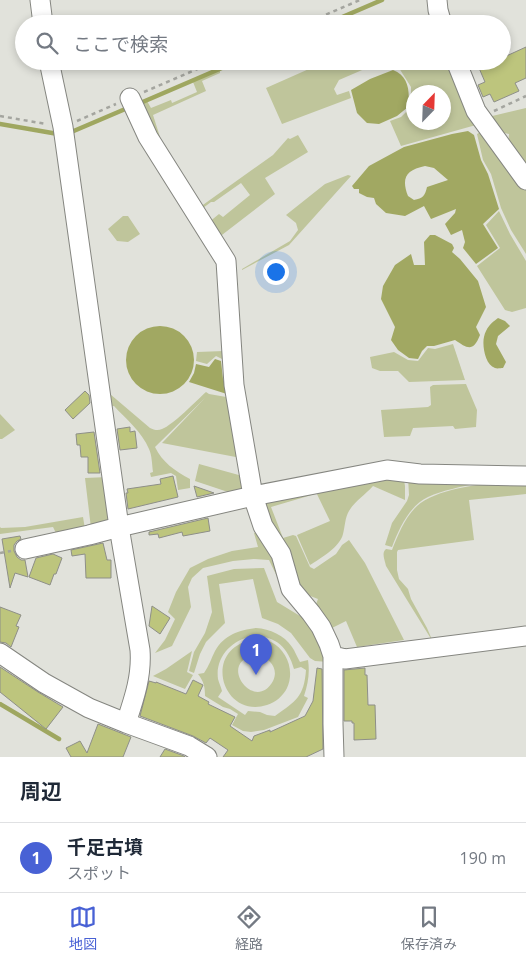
<!DOCTYPE html>
<html lang="ja">
<meta charset="utf-8">
<style>
:root{--surface:#fff;--page:#f6f6f7;--text:#1f2937;--muted:#747a83;--line:#e0e1e3;--accent:#4861d5}
body{margin:0;font-family:"Open Sans","Noto Sans JP",sans-serif;background:var(--page);color:var(--text)}
.compass{position:absolute;left:406px;top:85px;width:45px;height:45px;border-radius:50%;background:var(--surface);box-shadow:0 2px 8px #0003;rotate:23deg}
.you{position:absolute;left:275px;top:271px;width:18px;height:18px;margin:-12px;border:4px solid #fff;border-radius:50%;background:#1a73e8;box-shadow:0 0 0 8px #1a73e833}
.badge{display:grid;place-items:center;width:32px;height:32px;border-radius:50%;background:var(--accent);color:#fff;font-size:16px;font-weight:700}
.pin{position:absolute;translate:-50% -41px;filter:drop-shadow(0 1px 2px #0008)}
.pin::after{content:'';position:absolute;top:26px;width:18px;height:15px;background:inherit;clip-path:polygon(0 0,100% 0,50% 100%)}
.list{margin:0;padding:0;list-style:none}
h2{display:flex;justify-content:space-between;align-items:center;height:65px;margin:0;padding:0 20px;font-size:21px}
h2 small{font-size:16px;font-weight:400;color:var(--muted)}
.list li{display:grid;grid-template-columns:32px 1fr auto;gap:15px;align-items:center;box-sizing:border-box;height:70px;padding:0 20px;border-top:1px solid var(--line)}
.list b{display:block;font-size:19px;white-space:nowrap}
.list p{margin:0;font-size:16px;white-space:nowrap;color:var(--muted)}
.list em{font-size:16px;font-style:normal;color:var(--muted)}
.icon{flex:none;width:28px;height:28px;fill:none;stroke:currentColor;stroke-width:2;stroke-linecap:round;stroke-linejoin:round}
.map{position:relative;flex:none;width:526px;height:757px;overflow:hidden}
.search{position:absolute;background:var(--surface);box-shadow:0 2px 8px #0003;left:15px;right:15px;top:15px;height:55px;display:flex;align-items:center;gap:12px;box-sizing:border-box;padding:0 18px;border-radius:28px;color:var(--muted);font-size:19px}
.sheet{height:135px;background:var(--surface)}
nav{display:flex;justify-content:space-around;align-items:center;box-sizing:border-box;height:70px;border-top:1px solid var(--line);background:var(--surface);font-size:14px;color:var(--muted)}
nav a{display:grid;justify-items:center;gap:2px}
nav .on{color:var(--accent)}
.map>svg:first-child{display:block}
</style>
<div class="map">
<svg width="526" height="757" viewBox="0 0 526 757">
<rect width="100%" height="100%" fill="#e1e2db"/>
<path fill="#bfc59b" fill-rule="evenodd" d="M 327,61 L 334,67 L 348,61 L 383,61 L 339,80 L 334,89 L 337,95 L 349,91 L 351,98 L 282,124 L 266,88 Z
M 415,61 L 452,61 L 476,125 L 401,146 L 390,121 L 401,117 L 411,107 L 411,87 L 399,68 ZM 414,92 L 444,92 L 444,122 L 414,122 Z
M 220,70 L 220,73 L 202,81 L 206,91 L 153,115 L 160,137 L 157,148 L 137,106 L 147,101 L 151,108 L 171,100 L 172,103 L 197,92 L 193,82 Z
M 526,108 L 526,172 L 508,146 L 509,134 L 495,131 L 484,118 Z
M 484,130 L 526,186 L 526,254 L 511,230 L 501,208 L 491,174 L 483,160 L 477,134 Z
M 298,135 L 308,152 L 265,178 L 275,194 L 218,238 L 208,223 L 219,214 L 223,217 L 250,195 L 241,183 L 214,202 L 211,202 L 199,211 L 200,207 L 273,155 L 288,138 L 290,139 Z
M 348,175 L 351,176 L 289,245 L 242,270 L 242,269 L 290,241 L 298,230 L 296,223 L 286,215 L 325,184 Z
M 499,211 L 510,234 L 526,261 L 526,308 L 512,312 L 505,310 L 477,266 L 500,248 L 486,225 Z
M 123,216 L 128,216 L 140,234 L 128,242 L 117,241 L 108,229 Z
M 453,344 L 465,380 L 409,382 L 398,371 L 380,371 L 372,368 L 370,357 L 394,352 L 408,360 L 418,361 L 428,348 L 435,349 Z
M 224,351 L 224,360 L 216,356 L 207,364 L 196,361 L 197,352 Z
M 466,384 L 477,410 L 476,427 L 455,429 L 453,426 L 413,428 L 410,436 L 384,437 L 381,410 L 428,407 L 431,405 L 430,387 L 433,385 Z
M 106,392 L 110,394 L 150,428 C 154,430 158,431 162,429 C 173,425 196,401 206,392 L 209,394 L 232,398 L 241,458 L 162,443 L 205,398 L 155,447 C 162,462 175,471 190,479 L 190,488 L 178,490 L 176,476 L 171,473 L 151,477 L 150,473 L 153,472 C 152,465 152,455 149,449 C 142,432 126,419 114,406 L 107,407 Z
M 0,414 L 15,430 L 2,439 L 0,439 Z
M 199,464 L 246,477 L 248,491 L 231,493 L 195,481 Z
M 403,474 L 405,486 L 405,500 L 373,486 C 365,495 355,501 349,511 C 345,517 345,527 343,534 C 340,547 321,558 310,565 L 297,535 L 330,521 L 314,488 Z
M 108,477 L 113,521 L 91,528 L 85,478 Z
M 408,477 L 478,483 C 461,487 443,490 428,497 C 409,506 399,529 392,547 L 385,545 L 392,523 L 407,501 L 409,495 Z
M 526,481 L 526,494 L 469,500 L 474,540 L 398,550 L 397,552 L 397,570 L 399,579 L 408,589 L 411,599 L 427,628 L 433,642 L 386,566 C 385,560 381,553 386,549 L 392,550 C 398,535 405,517 417,506 C 439,486 497,482 526,481 Z
M 313,488 L 315,494 L 271,507 L 283,538 L 293,535 L 296,536 L 310,567 L 314,569 L 336,554 L 342,545 L 349,540 L 365,563 L 404,640 L 357,647 L 346,621 L 332,628 L 315,607 L 318,599 L 300,592 L 261,498 Z
M 83,517 L 85,529 L 58,537 L 53,527 L 0,534 L 0,527 L 1,528 L 25,527 Z
M 261,531 L 329,662 L 315,661 L 310,658 L 291,633 L 278,624 L 262,618 L 253,579 L 219,584 L 225,623 L 206,642 L 200,654 L 194,673 L 189,671 L 194,652 L 205,633 L 212,612 L 207,576 L 234,569 L 264,568 L 277,602 L 305,619 L 283,589 L 269,560 L 254,559 L 233,561 L 203,568 L 192,578 L 188,587 L 191,607 L 172,646 L 155,653 L 165,640 L 175,619 L 168,612 L 176,592 L 190,568 L 208,559 L 232,551 L 258,547 L 254,533 Z
M 256,628 C 270,629 284,635 292,647 C 295,651 297,657 300,662 L 308,660 C 310,673 308,684 304,696 L 308,698 L 298,717 L 264,730 L 251,732 L 243,731 L 232,725 L 238,714 L 230,709 L 223,707 L 205,696 C 205,687 204,682 198,674 L 204,673 C 209,666 211,659 215,651 C 224,635 239,630 256,628 ZM 252,636 C 275,635 288,647 294,669 L 301,667 L 306,670 C 304,697 296,701 275,716 L 267,715 L 260,712 L 248,711 L 245,715 L 218,697 L 222,691 C 221,687 219,683 218,679 C 215,657 232,640 252,636 Z
M 259,639 C 263,640 267,641 271,642 C 287,650 295,671 287,688 C 283,696 276,702 267,705 C 221,720 199,644 259,639 ZM 258,655 C 270,658 279,669 273,681 C 254,715 214,659 258,655 Z
M 192,651 L 187,672 L 193,675 L 185,689 L 153,676 L 166,669 Z"/>
<path fill="#a1a862" fill-rule="evenodd" d="M 393,70 C 409,76 410,92 408,107 L 397,116 L 379,124 L 367,123 L 357,113 L 351,90 L 370,79 Z
M 468,131 L 474,135 L 481,160 L 488,174 L 499,209 L 483,224 L 498,248 L 476,264 L 463,248 L 465,242 L 462,230 L 451,235 L 445,224 L 455,213 L 456,209 L 431,219 L 424,206 L 405,216 L 386,213 L 376,204 L 374,198 L 367,197 L 359,193 L 359,189 L 354,189 L 352,186 L 369,166 L 404,147 L 452,134 ZM 425,166 L 434,168 L 448,180 L 427,187 C 425,196 423,198 414,200 L 408,196 C 401,178 406,170 425,166 Z
M 430,235 L 435,235 L 452,244 L 454,248 L 452,252 L 460,259 L 478,281 L 486,307 L 476,327 L 480,335 C 473,353 467,348 455,340 L 434,346 L 427,346 L 422,351 L 418,359 L 409,358 L 398,350 L 391,340 L 395,327 L 381,299 L 383,286 L 395,265 L 411,254 L 414,265 L 425,265 L 424,242 Z
M 498,318 L 505,321 L 510,326 L 498,336 L 496,344 L 506,362 L 503,368 C 501,368 497,369 495,368 C 485,365 482,345 484,337 C 486,328 491,323 498,318 Z
M126 360a34 34 0 1 1 68 0a34 34 0 1 1-68 0Z
M 215,359 L 221,361 L 223,379 L 230,395 L 189,382 L 194,373 L 196,364 L 209,367 Z"/>
<g fill="none" stroke-linecap="round" stroke-linejoin="round">
<path stroke="#9fa760" stroke-width="4.5" d="M 326,24 L 382,0
M 138,104 L 238,61
M 0,124 L 58,134
M 69,133 L 130,107
M 0,704 L 59,739"/>
</g>
<path fill="#bdc57d" stroke="#8e8f88" d="M 526,47 L 526,78 L 515,83 L 519,91 L 494,102 L 490,94 L 483,97 L 478,85 L 485,82 L 479,68 L 494,61 L 502,61 L 502,58 Z
M 85,391 L 89,395 L 90,403 L 73,419 L 65,410 Z
M 130,427 L 130,432 L 135,431 L 137,448 L 120,450 L 117,429 Z
M 94,432 L 100,473 L 88,473 L 88,457 L 81,457 L 80,445 L 77,445 L 76,434 Z
M 173,476 L 178,497 L 128,509 L 126,493 L 128,493 L 127,489 L 161,484 L 160,479 Z
M 194,486 L 214,493 L 197,497 Z
M 208,518 L 210,531 L 183,536 L 182,532 L 159,538 L 158,534 L 149,535 L 149,532 Z
M 20,536 L 21,539 L 17,541 L 14,545 L 14,551 L 17,557 L 21,560 L 25,560 L 28,577 L 15,573 L 10,588 L 2,539 Z
M 103,543 L 107,560 L 111,560 L 111,578 L 86,578 L 85,554 L 72,556 L 71,550 Z
M 53,554 L 62,558 L 56,574 L 54,574 L 50,585 L 29,577 L 36,558 Z
M 152,606 L 170,618 L 160,634 L 149,626 Z
M 0,607 L 21,615 L 16,626 L 19,627 L 11,647 L 6,643 L 0,642 Z
M 0,667 L 38,692 L 63,707 L 46,729 L 0,692 Z
M 317,668 L 322,669 L 323,749 L 306,757 L 223,757 L 228,750 L 210,738 L 206,743 L 193,736 L 140,716 L 149,681 L 156,683 L 156,682 L 186,694 L 193,680 L 203,685 L 198,696 L 209,702 L 208,704 L 235,717 L 230,726 L 252,741 L 254,736 L 270,730 L 270,732 L 305,716 L 313,701 Z
M 365,668 L 365,675 L 367,675 L 368,705 L 375,705 L 376,739 L 354,740 L 354,723 L 352,723 L 352,721 L 344,721 L 344,670 Z
M 98,724 L 131,737 L 123,757 L 71,757 L 66,748 L 80,741 L 87,753 Z
M 165,749 L 184,756 L 185,757 L 160,757 Z"/>
<g fill="none" stroke-linecap="round" stroke-linejoin="round">
<g stroke="#858680" stroke-width="21">
<path id="minor" d="M 40,0 L 43,24
M 437,0 L 438,10 L 442,24
M 49,61 L 63,127 L 119,527 L 140,650 C 142,676 134,699 126,723
M 456,61 L 476,111 L 526,180
M 130,98 L 148,137 L 226,261 L 234,385 L 253,496 L 263,526 L 281,554 L 291,589 L 311,613 L 321,627 L 329,644 L 333,656 L 333,724 L 334,757
M 25,549 L 89,535 L 119,527 L 253,496 L 387,470 L 420,474 L 526,476
M 0,653 L 44,683 L 89,708 L 126,723 L 189,746 L 207,757
M 333,656 L 345,659 L 526,636"/>
</g>
<path stroke="#a4a59f" stroke-width="2.5" stroke-dasharray="4 4" stroke-linecap="butt" d="M 304,24 L 360,0
M 144,92 L 216,61
M 494,111 L 526,96
M 0,116 L 46,124
M 77,121 L 116,104
M 0,553 L 11,551"/>
<use href="#minor" stroke="#fff" stroke-width="19"/>
</g>
</svg>
<svg class="compass" viewBox="-18 -18 36 36"><path d="M0-13l5 13h-10z" fill="#e53935"/><path d="M0 13l5-13h-10z" fill="#747a83"/></svg>
<div class="you"></div>
<div class="pin badge" style="left:256px;top:675px">1</div>
<div class="search"><svg class="icon" aria-label="search" viewBox="0 0 24 24"><circle cx="10" cy="10" r="6"/><path d="M15 15l6 6"/></svg>ここで検索</div>
</div>
<section class="sheet">
<h2>周辺<small></small></h2>
<ul class="list">
<li><span class="badge">1</span><div><b>千足古墳</b><p>スポット</p></div><em>190 m</em></li>
</ul>
</section>
<nav>
<a class="on"><svg class="icon" aria-label="map" viewBox="0 0 24 24"><path d="M3 6l6-2 6 2 6-2v14l-6 2-6-2-6 2zM9 4v14M15 6v14"/></svg>地図</a>
<a><svg class="icon" aria-label="directions" viewBox="0 0 24 24"><path d="M12 3l9 9-9 9-9-9zM9 14v-3h6M13 9l2 2-2 2"/></svg>経路</a>
<a><svg class="icon" aria-label="saved" viewBox="0 0 24 24"><path d="M7 4h10v16l-5-4-5 4z"/></svg>保存済み</a>
</nav>
